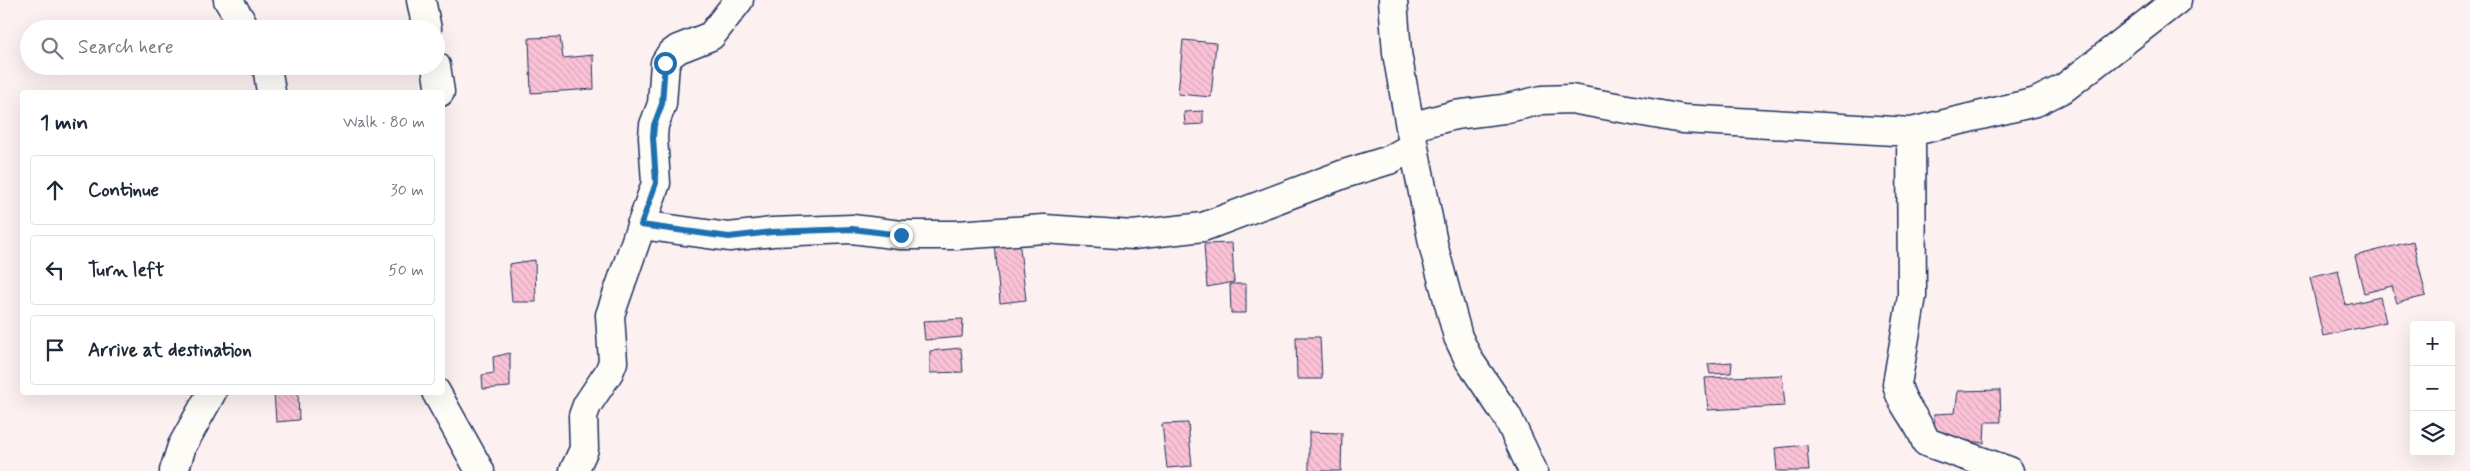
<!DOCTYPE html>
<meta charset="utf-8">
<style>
:root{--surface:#fff;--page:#f2f2f3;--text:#1f2937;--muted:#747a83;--line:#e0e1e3}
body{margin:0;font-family:Mynerve,sans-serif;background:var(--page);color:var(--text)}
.controls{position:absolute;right:15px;bottom:15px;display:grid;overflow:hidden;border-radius:5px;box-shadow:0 5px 20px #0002}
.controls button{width:45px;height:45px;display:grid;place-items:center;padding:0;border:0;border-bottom:1px solid var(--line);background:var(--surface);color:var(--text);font:25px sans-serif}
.stop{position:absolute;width:15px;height:15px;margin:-11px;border:4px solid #1f6fb2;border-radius:50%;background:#fff}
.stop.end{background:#1f6fb2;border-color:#fff;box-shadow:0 1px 5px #0008}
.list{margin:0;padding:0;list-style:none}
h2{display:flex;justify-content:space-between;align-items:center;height:65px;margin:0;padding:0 20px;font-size:21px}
h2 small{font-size:16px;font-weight:400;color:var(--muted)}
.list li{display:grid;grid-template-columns:32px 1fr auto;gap:15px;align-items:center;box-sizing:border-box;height:70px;margin:0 10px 10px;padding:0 10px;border:1px solid var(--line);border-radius:5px}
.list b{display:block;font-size:19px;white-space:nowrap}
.list em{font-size:16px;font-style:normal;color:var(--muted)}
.icon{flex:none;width:28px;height:28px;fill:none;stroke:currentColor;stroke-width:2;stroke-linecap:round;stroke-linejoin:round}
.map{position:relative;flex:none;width:2470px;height:471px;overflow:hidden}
.search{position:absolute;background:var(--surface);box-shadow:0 5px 20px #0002;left:20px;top:20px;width:425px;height:55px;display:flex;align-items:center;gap:12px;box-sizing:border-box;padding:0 18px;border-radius:28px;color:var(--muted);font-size:19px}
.panel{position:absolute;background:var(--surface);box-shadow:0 5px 20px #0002;left:20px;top:90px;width:425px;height:305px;border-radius:5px}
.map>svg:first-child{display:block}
</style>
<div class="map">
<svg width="2470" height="471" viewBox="0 0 2470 471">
<defs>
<pattern id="building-back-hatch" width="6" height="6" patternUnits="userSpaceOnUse" patternTransform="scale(1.25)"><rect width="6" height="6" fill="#fcc2d6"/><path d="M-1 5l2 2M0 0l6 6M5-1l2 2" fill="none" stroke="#d7a7ba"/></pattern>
</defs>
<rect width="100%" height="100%" fill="#fdf0f0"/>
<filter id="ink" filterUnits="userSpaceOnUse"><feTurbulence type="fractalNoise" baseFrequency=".02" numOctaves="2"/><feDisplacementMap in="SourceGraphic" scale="10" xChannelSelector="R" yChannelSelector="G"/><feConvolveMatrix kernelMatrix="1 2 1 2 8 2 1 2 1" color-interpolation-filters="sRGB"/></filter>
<g filter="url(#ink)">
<path fill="url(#building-back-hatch)" stroke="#1b2f5e" d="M 560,37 L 563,58 L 593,55 L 594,89 L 531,93 L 529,38 Z
M 1183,40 L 1216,43 L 1211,97 L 1178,94 Z
M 1203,111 L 1203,124 L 1185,125 L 1184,112 Z
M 1019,240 L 1026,300 L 1000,303 L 995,244 Z
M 2413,241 L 2426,296 L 2397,303 L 2392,286 L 2364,293 L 2355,256 Z
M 1232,243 L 1234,282 L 1207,287 L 1204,244 Z
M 535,260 L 536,302 L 512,302 L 509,264 Z
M 2338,270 L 2346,305 L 2380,297 L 2386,322 L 2323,336 L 2310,277 Z
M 1230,284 L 1246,284 L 1246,313 L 1231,313 Z
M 963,319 L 962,337 L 925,340 L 923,321 Z
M 1296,337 L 1320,337 L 1322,379 L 1297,379 Z
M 961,348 L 963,372 L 930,373 L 930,351 Z
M 510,353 L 510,387 L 483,389 L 482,375 L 494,373 L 493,357 Z
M 1732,362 L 1731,373 L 1710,374 L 1708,364 Z
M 1782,375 L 1785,406 L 1708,410 L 1705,378 Z
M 2000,390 L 2001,422 L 1985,422 L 1984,443 L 1935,437 L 1934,414 L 1955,413 L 1958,391 Z
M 274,392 L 298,392 L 299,420 L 276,422 Z
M 1188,423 L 1192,466 L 1167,468 L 1162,424 Z
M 1309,432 L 1342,433 L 1341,471 L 1309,471 Z
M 1807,445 L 1809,471 L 1777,471 L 1775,448 Z"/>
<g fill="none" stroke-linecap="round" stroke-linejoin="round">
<g stroke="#1b2f5e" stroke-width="31">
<path id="minor" d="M 228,0 L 246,29
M 421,0 L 427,29
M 1393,0 L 1397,53 L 1410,127 L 1434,248 L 1458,337 L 1469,360 L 1507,416 L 1533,471
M 267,66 L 271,92
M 436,66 L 440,92
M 1410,127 L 1455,115 L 1503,109 L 1542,100 L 1571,99 L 1683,119 L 1911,132 L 2036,102 L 2064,88 L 2177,0
M 1911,132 L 1912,296 L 1897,384 C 1901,406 1918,419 1926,442 L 2009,471
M 641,225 L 729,237 L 772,232 L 852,229 L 901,235 L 957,235 L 1044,229 L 1133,235 L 1203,227 L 1344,174 L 1389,160 L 1414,146
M 436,392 L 480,471
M 174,471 L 182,446 L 212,392
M 574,471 L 584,449 L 583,416 L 587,405 L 609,372 L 613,362 L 610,315 L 656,183 L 653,137 L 654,125 L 662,104 L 665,63 L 670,55 L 678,49 L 711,36 L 739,0"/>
</g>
<use href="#minor" stroke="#fdfcf7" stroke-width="28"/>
</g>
</g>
<g fill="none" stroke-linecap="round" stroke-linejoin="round" filter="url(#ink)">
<path stroke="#1f6fb2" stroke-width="6" d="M 665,63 L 662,104 L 654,125 L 653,137 L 656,183 L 641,225 L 729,237 L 772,232 L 852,229 L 901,235"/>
</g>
</svg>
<div class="controls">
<button>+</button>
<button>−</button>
<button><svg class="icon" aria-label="layers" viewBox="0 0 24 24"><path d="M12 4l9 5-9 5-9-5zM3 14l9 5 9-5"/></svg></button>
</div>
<div class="stop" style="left:665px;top:63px"></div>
<div class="stop end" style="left:901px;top:235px"></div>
<div class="search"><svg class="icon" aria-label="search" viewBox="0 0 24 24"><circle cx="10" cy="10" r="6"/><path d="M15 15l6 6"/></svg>Search here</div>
<section class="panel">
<h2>1 min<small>Walk · 80 m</small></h2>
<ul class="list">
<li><svg class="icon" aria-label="ahead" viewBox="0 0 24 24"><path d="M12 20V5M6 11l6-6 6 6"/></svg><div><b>Continue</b></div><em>30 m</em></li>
<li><svg class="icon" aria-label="left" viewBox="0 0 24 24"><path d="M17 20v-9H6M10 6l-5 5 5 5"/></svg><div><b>Turn left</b></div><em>50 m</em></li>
<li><svg class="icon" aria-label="arrive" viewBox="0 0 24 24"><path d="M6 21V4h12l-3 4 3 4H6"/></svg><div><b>Arrive at destination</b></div></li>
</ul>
</section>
</div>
